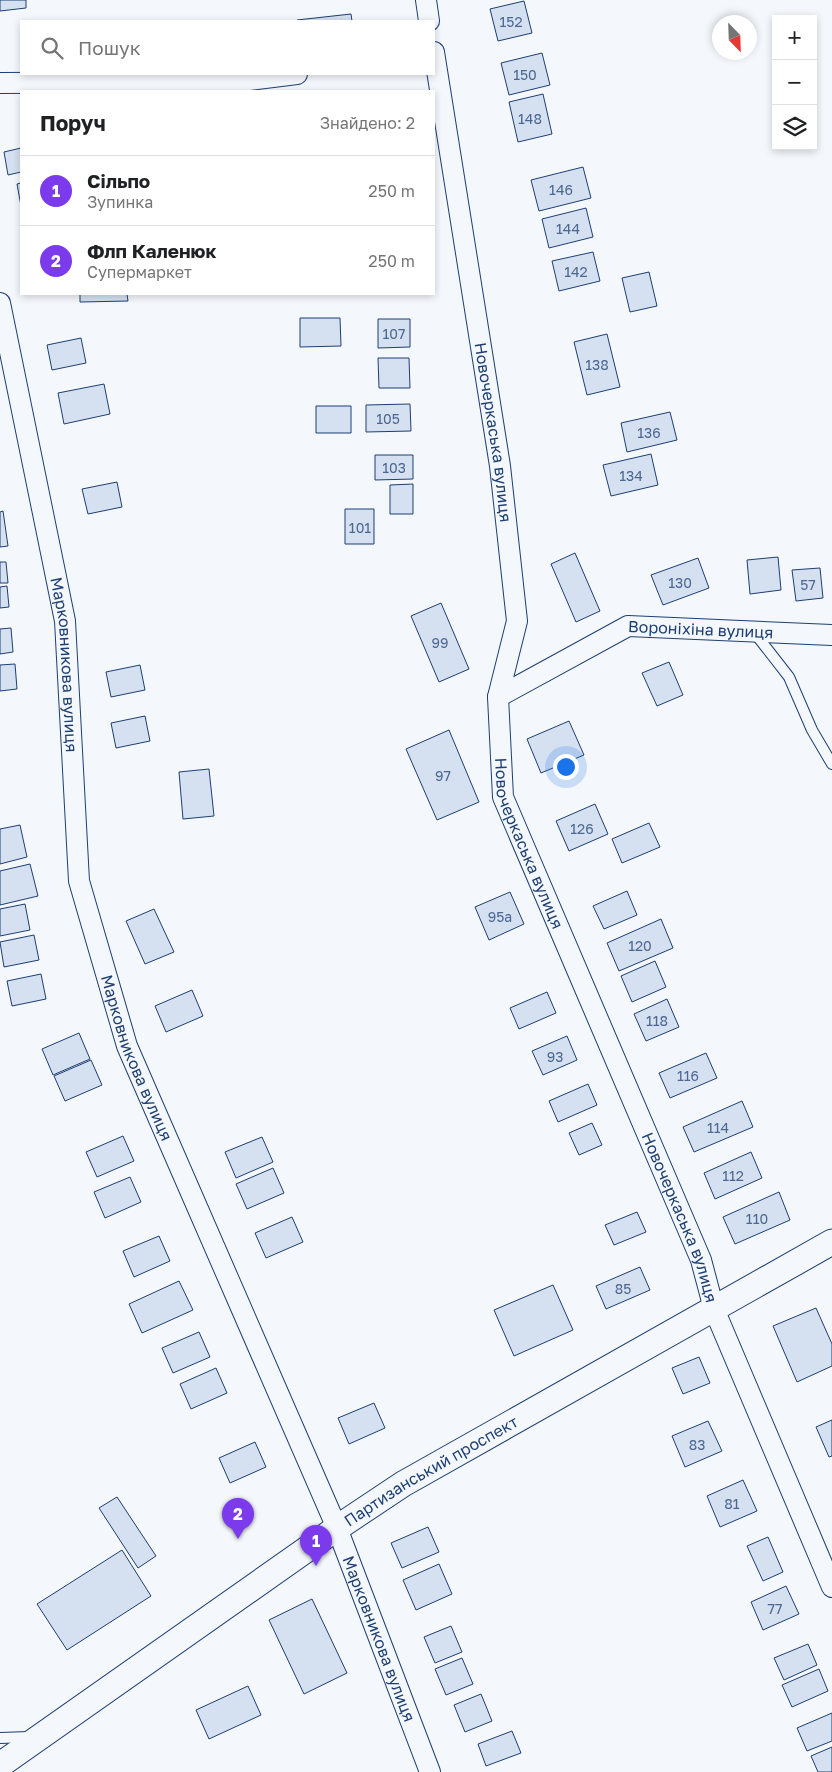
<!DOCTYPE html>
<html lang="uk">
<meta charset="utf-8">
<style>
:root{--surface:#fff;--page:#f6f6f6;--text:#202124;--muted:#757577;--line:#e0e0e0;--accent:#7c3aed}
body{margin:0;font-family:"Golos Text",sans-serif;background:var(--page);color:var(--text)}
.controls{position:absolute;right:15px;top:15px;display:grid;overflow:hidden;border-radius:0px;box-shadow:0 2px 8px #0003}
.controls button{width:45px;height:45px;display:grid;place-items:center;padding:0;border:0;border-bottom:1px solid var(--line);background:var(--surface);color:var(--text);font:25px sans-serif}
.compass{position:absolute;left:712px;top:15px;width:45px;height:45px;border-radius:50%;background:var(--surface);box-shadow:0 2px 8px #0003;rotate:157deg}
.you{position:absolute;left:565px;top:766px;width:18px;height:18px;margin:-12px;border:4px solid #fff;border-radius:50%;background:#1a73e8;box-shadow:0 0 0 8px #1a73e833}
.badge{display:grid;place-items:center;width:32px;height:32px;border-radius:50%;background:var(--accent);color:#fff;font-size:16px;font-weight:700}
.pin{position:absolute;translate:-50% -41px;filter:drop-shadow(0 1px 2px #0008)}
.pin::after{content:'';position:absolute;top:26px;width:18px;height:15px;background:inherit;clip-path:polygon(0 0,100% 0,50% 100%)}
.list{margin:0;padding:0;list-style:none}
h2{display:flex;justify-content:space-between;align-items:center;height:65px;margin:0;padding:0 20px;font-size:21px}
h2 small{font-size:16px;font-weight:400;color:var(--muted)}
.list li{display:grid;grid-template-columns:32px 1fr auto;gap:15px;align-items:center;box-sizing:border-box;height:70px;padding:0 20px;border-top:1px solid var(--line)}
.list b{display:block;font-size:19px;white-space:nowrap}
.list p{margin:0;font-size:16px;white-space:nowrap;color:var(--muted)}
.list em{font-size:16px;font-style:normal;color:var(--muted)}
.icon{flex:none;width:28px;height:28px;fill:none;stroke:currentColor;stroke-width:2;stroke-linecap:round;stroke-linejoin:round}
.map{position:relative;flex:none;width:832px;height:1772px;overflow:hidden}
.search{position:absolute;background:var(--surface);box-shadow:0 2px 8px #0003;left:20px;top:20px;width:415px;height:55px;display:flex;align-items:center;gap:12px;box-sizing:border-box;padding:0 18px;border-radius:0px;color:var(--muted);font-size:19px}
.panel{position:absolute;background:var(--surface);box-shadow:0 2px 8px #0003;left:20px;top:90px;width:415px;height:205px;border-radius:0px}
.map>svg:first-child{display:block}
</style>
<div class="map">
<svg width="832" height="1772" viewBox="0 0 832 1772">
<rect width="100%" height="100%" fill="#f4f7fb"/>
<path fill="#d5e0f0" stroke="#1d3f73" d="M 0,0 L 26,0 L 26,8 L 0,11 Z
M 524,1 L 532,33 L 498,41 L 490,9 Z
M 351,14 L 352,21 L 297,21 L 297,20 Z
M 542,53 L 550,85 L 509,95 L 501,63 Z
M 543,94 L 552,134 L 518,142 L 509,102 Z
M 21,148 L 21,172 L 8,175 L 4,152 Z
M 583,167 L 591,198 L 539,211 L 531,180 Z
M 21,183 L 21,206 L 17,184 Z
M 586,208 L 593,237 L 549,248 L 542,219 Z
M 593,252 L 600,281 L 559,291 L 552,261 Z
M 649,272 L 657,306 L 630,312 L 622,278 Z
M 80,294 L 127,294 L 128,301 L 80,302 Z
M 300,318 L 340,318 L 341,346 L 300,347 Z
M 378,319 L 410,319 L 410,347 L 378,348 Z
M 607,334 L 620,387 L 587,395 L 574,342 Z
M 81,338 L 86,363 L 52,370 L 47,345 Z
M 378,358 L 409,358 L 410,388 L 379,388 Z
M 104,384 L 110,414 L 64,424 L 58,393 Z
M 410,404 L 411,431 L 366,432 L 366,405 Z
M 316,406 L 351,406 L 351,433 L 316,433 Z
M 670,412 L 677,440 L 627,452 L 621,423 Z
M 651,454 L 658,485 L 611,496 L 603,465 Z
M 375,455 L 413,455 L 413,479 L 375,480 Z
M 117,482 L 122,507 L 88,514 L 82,489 Z
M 413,484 L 413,514 L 390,514 L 390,485 Z
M 345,509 L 374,509 L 374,544 L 345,544 Z
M 3,511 L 8,546 L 0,547 L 0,512 Z
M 575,553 L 600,611 L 576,622 L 551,564 Z
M 778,557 L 781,590 L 750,594 L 747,560 Z
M 698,558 L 709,588 L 663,605 L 651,575 Z
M 0,562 L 6,562 L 8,583 L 0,583 Z
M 820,568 L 823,598 L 796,601 L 792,570 Z
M 7,586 L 9,607 L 0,608 L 0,587 Z
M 441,603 L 469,669 L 439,682 L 411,616 Z
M 11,628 L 13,652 L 0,654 L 0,629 Z
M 669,662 L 683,695 L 657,706 L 642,673 Z
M 15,664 L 17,689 L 0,691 L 0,665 Z
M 140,665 L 145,690 L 111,697 L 106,672 Z
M 145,716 L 150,741 L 116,748 L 111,723 Z
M 569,721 L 584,755 L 541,773 L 527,739 Z
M 449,730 L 479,802 L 437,820 L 406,749 Z
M 209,769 L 214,816 L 183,819 L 179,772 Z
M 595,804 L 608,834 L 569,851 L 556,821 Z
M 649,823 L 660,847 L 622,863 L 612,839 Z
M 20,825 L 27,857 L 0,864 L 0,829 Z
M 30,864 L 38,896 L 0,905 L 0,871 Z
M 627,891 L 637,915 L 604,929 L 593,906 Z
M 510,892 L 524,924 L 489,940 L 475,907 Z
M 25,904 L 30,930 L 0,936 L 0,909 Z
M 154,909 L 174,952 L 145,964 L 126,921 Z
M 661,919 L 673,948 L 619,971 L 607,943 Z
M 34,935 L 39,960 L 4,967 L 0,942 Z
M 655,961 L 666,987 L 632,1002 L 621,976 Z
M 41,974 L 46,999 L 12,1006 L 7,981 Z
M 192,990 L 203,1016 L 166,1032 L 155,1006 Z
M 547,992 L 556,1013 L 519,1029 L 510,1008 Z
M 667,999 L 679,1027 L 646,1041 L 634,1014 Z
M 79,1033 L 90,1059 L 53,1075 L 42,1049 Z
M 567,1036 L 577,1060 L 543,1075 L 532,1051 Z
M 706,1053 L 717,1078 L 670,1098 L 659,1073 Z
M 91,1060 L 102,1085 L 65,1101 L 54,1076 Z
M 588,1084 L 597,1105 L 558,1122 L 549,1101 Z
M 742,1101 L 753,1127 L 694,1152 L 683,1127 Z
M 592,1123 L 602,1145 L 579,1155 L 569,1133 Z
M 123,1136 L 134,1161 L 97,1177 L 86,1152 Z
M 262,1137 L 273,1162 L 236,1178 L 225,1152 Z
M 751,1152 L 762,1178 L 715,1199 L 704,1173 Z
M 273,1168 L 284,1193 L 247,1209 L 236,1184 Z
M 130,1177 L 141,1202 L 105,1218 L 94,1192 Z
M 779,1192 L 790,1220 L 735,1244 L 723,1217 Z
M 637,1212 L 646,1232 L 614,1245 L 605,1225 Z
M 292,1217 L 303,1242 L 266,1258 L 255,1233 Z
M 159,1236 L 170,1261 L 134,1277 L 123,1251 Z
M 640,1267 L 650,1290 L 606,1309 L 596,1286 Z
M 179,1281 L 193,1310 L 142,1333 L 129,1304 Z
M 553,1285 L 573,1330 L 514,1356 L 494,1310 Z
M 816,1308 L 832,1344 L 832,1366 L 797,1382 L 773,1326 Z
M 199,1332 L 210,1357 L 173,1373 L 162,1348 Z
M 699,1357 L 710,1383 L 683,1394 L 672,1368 Z
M 216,1368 L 227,1393 L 191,1409 L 180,1384 Z
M 374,1403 L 385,1428 L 349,1444 L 338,1418 Z
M 832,1420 L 832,1456 L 829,1457 L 816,1427 Z
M 708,1421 L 722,1451 L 685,1467 L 672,1436 Z
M 255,1442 L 266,1467 L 230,1483 L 219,1458 Z
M 743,1480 L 757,1511 L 720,1527 L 707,1496 Z
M 117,1497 L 156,1556 L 138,1568 L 99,1508 Z
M 428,1527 L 439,1552 L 402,1568 L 391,1543 Z
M 768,1537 L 783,1572 L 763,1581 L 747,1546 Z
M 122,1550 L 151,1596 L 67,1650 L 37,1604 Z
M 439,1564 L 452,1594 L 416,1610 L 403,1580 Z
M 786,1586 L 799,1614 L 763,1630 L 751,1602 Z
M 312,1599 L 347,1673 L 304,1694 L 269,1620 Z
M 451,1626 L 462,1652 L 435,1663 L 424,1637 Z
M 808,1644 L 817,1665 L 784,1680 L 774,1658 Z
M 462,1658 L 473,1684 L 446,1695 L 435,1669 Z
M 819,1669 L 828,1691 L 792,1707 L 782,1685 Z
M 248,1686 L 261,1715 L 209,1739 L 196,1710 Z
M 481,1694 L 492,1721 L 465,1732 L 454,1705 Z
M 832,1713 L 832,1741 L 807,1751 L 797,1728 Z
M 512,1731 L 521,1753 L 486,1766 L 478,1744 Z
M 832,1747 L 832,1772 L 818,1772 L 811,1756 Z"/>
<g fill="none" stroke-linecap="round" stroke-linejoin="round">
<g stroke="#1d3f73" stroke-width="12">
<path id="service" d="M 754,632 L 789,677 L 812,730 L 832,764
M 0,1738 L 29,1737"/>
</g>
<g stroke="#1d3f73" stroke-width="22">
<g id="minor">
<path d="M 426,0 L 429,21"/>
<path id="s1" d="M 434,52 L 500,466 L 517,621 L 498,697 L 503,797 L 701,1260 L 714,1309 L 832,1587"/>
<path d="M 0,83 L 233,82 L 297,74"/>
<path id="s2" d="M 0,303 L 65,621 L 79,881 L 127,1046 L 337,1528 L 430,1772"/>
<path id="s3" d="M 498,697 L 628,626 L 832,635"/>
</g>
</g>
<g stroke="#1d3f73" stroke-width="27">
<g id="tertiary">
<path id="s4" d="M 0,1765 L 337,1528 L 403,1484 L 832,1242"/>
</g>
</g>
<use href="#service" stroke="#f4f7fb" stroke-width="10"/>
<use href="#minor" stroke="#f4f7fb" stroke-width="20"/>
<use href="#tertiary" stroke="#f4f7fb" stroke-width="25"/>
</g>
<g text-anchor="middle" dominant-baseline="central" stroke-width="4" stroke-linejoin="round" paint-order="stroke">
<g font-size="14" fill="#4b6792">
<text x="511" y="21">152</text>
<text x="525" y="74">150</text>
<text x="530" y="118">148</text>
<text x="561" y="189">146</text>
<text x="568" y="228">144</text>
<text x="576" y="271">142</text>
<text x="394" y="333">107</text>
<text x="597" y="364">138</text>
<text x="388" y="418">105</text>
<text x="649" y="432">136</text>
<text x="394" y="467">103</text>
<text x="631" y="475">134</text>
<text x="360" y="527">101</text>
<text x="680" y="582">130</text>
<text x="808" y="584">57</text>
<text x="440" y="642">99</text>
<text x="443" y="775">97</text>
<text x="582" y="828">126</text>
<text x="500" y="916">95а</text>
<text x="640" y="945">120</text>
<text x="657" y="1020">118</text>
<text x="555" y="1056">93</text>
<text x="688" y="1075">116</text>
<text x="718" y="1127">114</text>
<text x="733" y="1175">112</text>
<text x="757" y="1218">110</text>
<text x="623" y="1288">85</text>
<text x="697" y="1444">83</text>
<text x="732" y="1503">81</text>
<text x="775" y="1608">77</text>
</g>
<g font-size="16" fill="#1d3f73" stroke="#f4f7fb">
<text stroke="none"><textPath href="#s1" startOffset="385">Новочеркаська вулиця</textPath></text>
<text stroke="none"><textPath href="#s3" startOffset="221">Вороніхіна вулиця</textPath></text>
<text stroke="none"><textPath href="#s2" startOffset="368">Марковникова вулиця</textPath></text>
<text stroke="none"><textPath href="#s1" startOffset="805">Новочеркаська вулиця</textPath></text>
<text stroke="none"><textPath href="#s2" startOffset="771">Марковникова вулиця</textPath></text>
<text stroke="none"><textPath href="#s1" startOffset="1210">Новочеркаська вулиця</textPath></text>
<text stroke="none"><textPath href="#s4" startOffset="522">Партизанський проспект</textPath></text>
<text stroke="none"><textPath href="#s2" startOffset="1401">Марковникова вулиця</textPath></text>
</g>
</g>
</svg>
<div class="controls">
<button>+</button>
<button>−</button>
<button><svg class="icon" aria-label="layers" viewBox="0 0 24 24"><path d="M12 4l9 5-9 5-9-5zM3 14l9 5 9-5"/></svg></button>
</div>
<svg class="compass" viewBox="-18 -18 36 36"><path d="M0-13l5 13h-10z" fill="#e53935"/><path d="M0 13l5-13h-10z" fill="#757577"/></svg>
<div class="you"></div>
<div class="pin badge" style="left:316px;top:1566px">1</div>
<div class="pin badge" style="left:238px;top:1539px">2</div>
<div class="search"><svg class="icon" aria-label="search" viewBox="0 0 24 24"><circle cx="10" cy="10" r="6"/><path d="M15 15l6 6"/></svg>Пошук</div>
<section class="panel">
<h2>Поруч<small>Знайдено: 2</small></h2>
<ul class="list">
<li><span class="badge">1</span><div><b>Сільпо</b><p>Зупинка</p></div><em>250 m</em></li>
<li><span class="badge">2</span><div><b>Флп Каленюк</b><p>Супермаркет</p></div><em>250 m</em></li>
</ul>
</section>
</div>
